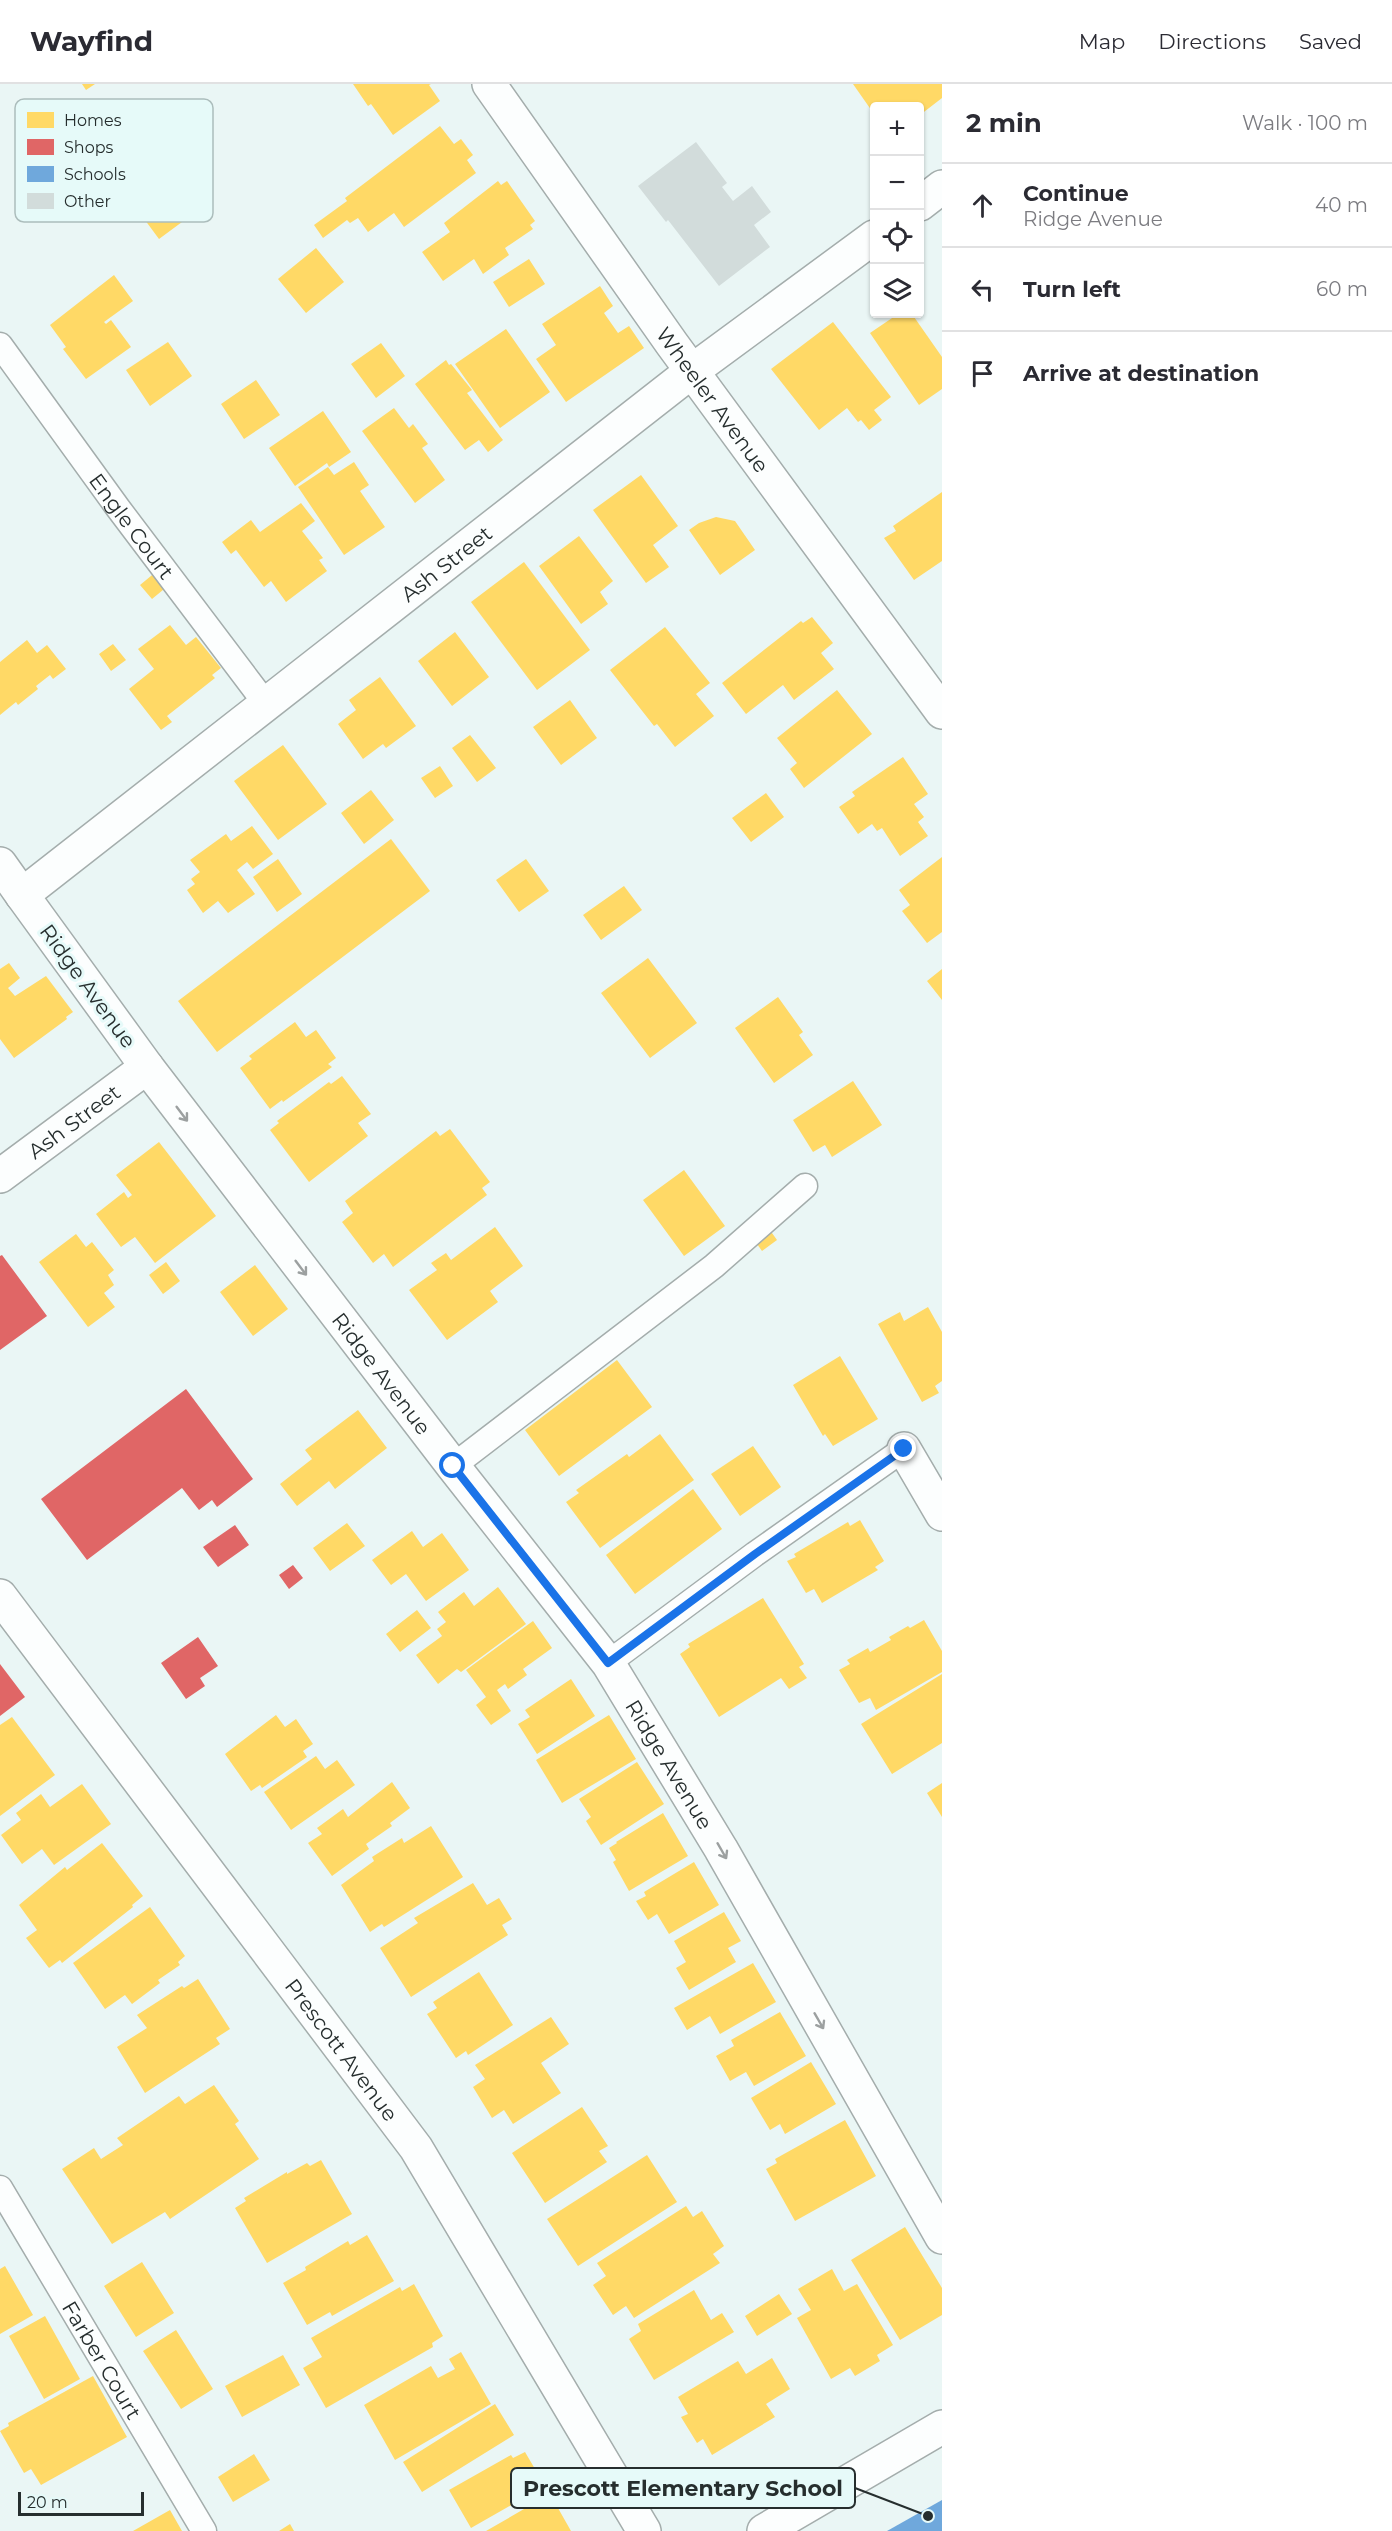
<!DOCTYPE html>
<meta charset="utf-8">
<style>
:root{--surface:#fff;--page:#f7f7f7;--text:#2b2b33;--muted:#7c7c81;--line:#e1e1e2}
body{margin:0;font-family:Montserrat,sans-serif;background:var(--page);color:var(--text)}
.controls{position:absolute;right:18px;top:18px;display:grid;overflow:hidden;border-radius:6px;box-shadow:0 2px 4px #0004}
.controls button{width:54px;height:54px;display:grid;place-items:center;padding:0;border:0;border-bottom:2px solid var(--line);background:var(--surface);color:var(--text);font:30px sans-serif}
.scale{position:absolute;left:18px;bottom:15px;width:126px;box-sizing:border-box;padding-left:6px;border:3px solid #262e2e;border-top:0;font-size:16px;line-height:21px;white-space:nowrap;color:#262e2e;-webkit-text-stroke:4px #e6faf9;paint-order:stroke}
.stop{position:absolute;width:18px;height:18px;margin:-14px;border:4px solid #1a73e8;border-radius:50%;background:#fff}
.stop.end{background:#1a73e8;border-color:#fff;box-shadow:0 2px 6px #0008}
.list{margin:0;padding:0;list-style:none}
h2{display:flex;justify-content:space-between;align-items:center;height:78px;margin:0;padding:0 24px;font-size:26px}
h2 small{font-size:20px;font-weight:400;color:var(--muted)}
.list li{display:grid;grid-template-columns:39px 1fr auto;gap:18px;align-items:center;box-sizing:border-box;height:84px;padding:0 24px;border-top:2px solid var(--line)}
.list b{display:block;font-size:22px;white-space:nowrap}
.list p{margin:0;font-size:20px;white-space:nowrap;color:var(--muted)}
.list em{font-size:20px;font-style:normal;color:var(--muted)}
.icon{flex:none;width:33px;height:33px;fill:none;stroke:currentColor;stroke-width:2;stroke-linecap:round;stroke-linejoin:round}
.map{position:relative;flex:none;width:942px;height:2447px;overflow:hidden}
header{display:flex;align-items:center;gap:36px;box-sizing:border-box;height:84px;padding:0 30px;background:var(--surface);border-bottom:2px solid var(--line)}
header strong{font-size:28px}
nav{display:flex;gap:33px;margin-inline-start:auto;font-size:21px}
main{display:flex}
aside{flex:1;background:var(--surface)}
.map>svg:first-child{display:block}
</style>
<header>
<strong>Wayfind</strong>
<nav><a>Map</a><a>Directions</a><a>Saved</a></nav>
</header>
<main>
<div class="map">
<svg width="942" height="2447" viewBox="0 0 942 2447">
<rect width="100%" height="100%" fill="#eaf6f5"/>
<path fill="#ffd966" d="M 82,0 L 95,0 L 86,6 Z
M 353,0 L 431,0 L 429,1 L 440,17 L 393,51 L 371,20 L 368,22 Z
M 853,0 L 942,0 L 942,14 L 920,31 L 920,22 L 874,22 L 874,30 Z
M 440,42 L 454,60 L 461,55 L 473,71 L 467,76 L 476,89 L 404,143 L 394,129 L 368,148 L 358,134 L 350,139 L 347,136 L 323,154 L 314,141 L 347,117 L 345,114 Z
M 164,74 L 201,124 L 159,155 L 122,105 Z
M 498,97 L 501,101 L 507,97 L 535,137 L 530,141 L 533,145 L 505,164 L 509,171 L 483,190 L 474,175 L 443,197 L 422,168 L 450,148 L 444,139 Z
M 316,164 L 344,198 L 306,229 L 278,195 Z
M 529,175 L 545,200 L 509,223 L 493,198 Z
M 114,191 L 133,217 L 104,238 L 106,240 L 111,236 L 131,263 L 86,295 L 63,265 L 66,263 L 50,241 Z
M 600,202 L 613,222 L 604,229 L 618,249 L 629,242 L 644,264 L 566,318 L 536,275 L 556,261 L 542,240 Z
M 898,230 L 912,230 L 942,273 L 942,305 L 919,321 L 870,249 Z
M 833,238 L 891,313 L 874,326 L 882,336 L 869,346 L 861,336 L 858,338 L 847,324 L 819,346 L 771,285 Z
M 506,245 L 550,308 L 500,344 L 455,280 Z
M 168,258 L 192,292 L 150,322 L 126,286 Z
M 381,259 L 405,292 L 376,314 L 351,280 Z
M 446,276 L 449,281 L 451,280 L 472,306 L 467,309 L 503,356 L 488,368 L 479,356 L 465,366 L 415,300 Z
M 256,296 L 280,331 L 244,355 L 221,320 Z
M 394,324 L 409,344 L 413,340 L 428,360 L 422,364 L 445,396 L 415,419 L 362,347 Z
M 323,327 L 351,368 L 329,383 L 327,379 L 295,402 L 269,364 Z
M 354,378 L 369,401 L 360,407 L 385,443 L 344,471 L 298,403 L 328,383 L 334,391 Z
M 641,391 L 678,442 L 653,461 L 669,483 L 646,499 L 593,426 Z
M 942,408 L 942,477 L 914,496 L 884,454 L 896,447 L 893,442 Z
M 301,419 L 315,437 L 302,447 L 323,474 L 319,476 L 327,487 L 286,518 L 271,497 L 264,503 L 236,466 L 231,470 L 222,458 L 251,436 L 260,448 Z
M 716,433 L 735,437 L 755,466 L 720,491 L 689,446 L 699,439 Z
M 579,452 L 613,497 L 600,508 L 608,520 L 581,540 L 539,482 Z
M 524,478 L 590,566 L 537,606 L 471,518 Z
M 157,487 L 169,501 L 152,515 L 140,501 Z
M 812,533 L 833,559 L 821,569 L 834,585 L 794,616 L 783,601 L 746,630 L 722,599 L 801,537 L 803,539 Z
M 170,541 L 186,561 L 196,553 L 221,584 L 212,591 L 215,594 L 167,632 L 172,638 L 161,646 L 129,605 L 154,585 L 138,565 Z
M 665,543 L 710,599 L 696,610 L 714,632 L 675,663 L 657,640 L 654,642 L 610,586 Z
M 455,548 L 489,593 L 452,622 L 418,577 Z
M 27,556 L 37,569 L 47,561 L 66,585 L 53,595 L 50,591 L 36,602 L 38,605 L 18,621 L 16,618 L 0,631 L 0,578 Z
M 113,560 L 126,576 L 111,587 L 99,570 Z
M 380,593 L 416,642 L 386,664 L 383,660 L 363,675 L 338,640 L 356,626 L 349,616 Z
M 837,606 L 872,650 L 804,704 L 790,685 L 797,679 L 777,654 Z
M 570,616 L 597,654 L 561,681 L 533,643 Z
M 470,651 L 496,684 L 477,698 L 452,664 Z
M 283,661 L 327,720 L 278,756 L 234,697 Z
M 903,673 L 928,710 L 914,720 L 924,733 L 918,738 L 928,752 L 900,772 L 882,744 L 877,747 L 872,740 L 858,750 L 839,723 L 855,712 L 852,708 Z
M 440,682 L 453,702 L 435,714 L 421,694 Z
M 371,706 L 394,736 L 364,760 L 341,729 Z
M 766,709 L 784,733 L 751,758 L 732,734 Z
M 252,742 L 273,770 L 253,785 L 247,778 L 237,786 L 255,810 L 228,829 L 218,817 L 203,829 L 187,806 L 195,800 L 191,795 L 200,788 L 190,776 L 226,750 L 231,757 Z
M 391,755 L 430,807 L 217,968 L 178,917 Z
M 942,773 L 942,848 L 927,859 L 902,827 L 910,821 L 899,806 Z
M 278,775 L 302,810 L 277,828 L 253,793 Z
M 526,775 L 549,807 L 519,828 L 496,796 Z
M 624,802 L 642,826 L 601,856 L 583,831 Z
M 648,874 L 697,939 L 650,974 L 601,909 Z
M 9,879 L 20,894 L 8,904 L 15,912 L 46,892 L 73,928 L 66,933 L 67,935 L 14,974 L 0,955 L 0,885 Z
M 942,885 L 942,916 L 927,897 Z
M 778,913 L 803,948 L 799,951 L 813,971 L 774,999 L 735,944 Z
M 295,938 L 306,953 L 316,946 L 336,974 L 328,980 L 332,983 L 283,1018 L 282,1016 L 270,1025 L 240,984 L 252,975 L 249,972 Z
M 342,992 L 371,1030 L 358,1039 L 368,1052 L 309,1098 L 270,1046 L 279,1039 L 277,1037 L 329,998 L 331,1000 Z
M 853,997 L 882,1041 L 832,1073 L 825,1061 L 813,1068 L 793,1036 Z
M 450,1045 L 490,1098 L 482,1104 L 487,1111 L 393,1183 L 384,1170 L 373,1179 L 342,1138 L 353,1129 L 345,1117 L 436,1047 L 440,1052 Z
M 159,1058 L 216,1132 L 155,1179 L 135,1153 L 121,1163 L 96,1130 L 124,1108 L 128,1114 L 132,1111 L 116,1091 Z
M 684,1086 L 725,1142 L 684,1172 L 643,1116 Z
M 767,1142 L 777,1156 L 762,1167 L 752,1153 Z
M 495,1143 L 523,1182 L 490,1207 L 498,1218 L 447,1256 L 409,1206 L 437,1186 L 431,1179 L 446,1169 L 451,1176 Z
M 76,1150 L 86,1163 L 92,1158 L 114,1186 L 108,1191 L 114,1201 L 104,1209 L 115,1223 L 88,1243 L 39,1178 Z
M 166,1178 L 180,1197 L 163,1210 L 149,1191 Z
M 255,1181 L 288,1225 L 253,1252 L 220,1208 Z
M 928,1223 L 942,1248 L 942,1297 L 935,1302 L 939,1309 L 922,1318 L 878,1240 L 900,1228 L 904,1237 Z
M 840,1272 L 878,1335 L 833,1362 L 825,1350 L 823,1352 L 793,1301 Z
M 617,1276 L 652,1323 L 559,1392 L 525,1346 Z
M 358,1326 L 387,1364 L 335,1405 L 329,1397 L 297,1422 L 280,1400 L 312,1375 L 305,1366 Z
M 660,1350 L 694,1396 L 600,1464 L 566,1418 L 579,1409 L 576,1406 L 627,1370 L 629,1373 Z
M 753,1362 L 781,1403 L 740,1432 L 711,1390 Z
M 693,1405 L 722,1445 L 635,1510 L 606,1471 Z
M 860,1436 L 884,1477 L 875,1483 L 878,1486 L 822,1519 L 814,1505 L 806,1509 L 787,1477 L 796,1473 L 794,1470 L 848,1438 L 850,1442 Z
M 347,1439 L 365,1462 L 330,1487 L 313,1464 Z
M 412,1447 L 423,1463 L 442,1449 L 469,1486 L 426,1517 L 406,1490 L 391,1501 L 372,1476 Z
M 498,1503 L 526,1540 L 461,1588 L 457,1585 L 438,1600 L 416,1571 L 442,1552 L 437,1545 L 446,1538 L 438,1528 L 464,1508 L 474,1522 Z
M 763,1514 L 804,1580 L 799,1583 L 807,1594 L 789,1605 L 781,1594 L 719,1633 L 680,1570 L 690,1563 L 688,1560 Z
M 417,1526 L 431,1544 L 400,1568 L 386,1550 Z
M 924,1536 L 942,1567 L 942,1588 L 876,1626 L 870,1614 L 859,1619 L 839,1586 L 850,1580 L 847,1576 L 868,1564 L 870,1568 L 891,1556 L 889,1553 L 908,1542 L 910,1544 Z
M 533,1537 L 552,1564 L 523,1585 L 527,1591 L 508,1605 L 505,1600 L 497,1606 L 511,1627 L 491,1641 L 476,1621 L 486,1613 L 466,1586 Z
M 942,1590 L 942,1659 L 892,1690 L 861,1640 Z
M 571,1595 L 595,1632 L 537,1670 L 518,1640 L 530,1633 L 525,1626 Z
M 276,1631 L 285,1643 L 296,1635 L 313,1660 L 303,1667 L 307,1673 L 262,1704 L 260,1701 L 251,1707 L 225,1670 Z
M 609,1631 L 636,1675 L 562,1719 L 536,1676 Z
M 12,1633 L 55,1691 L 0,1732 L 0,1641 Z
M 316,1672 L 325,1685 L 337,1676 L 355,1701 L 291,1746 L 264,1708 Z
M 637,1678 L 664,1720 L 601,1761 L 586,1737 L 591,1733 L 579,1715 Z
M 392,1698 L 410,1724 L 390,1739 L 392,1742 L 366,1760 L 369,1765 L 332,1792 L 308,1759 L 322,1750 L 317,1744 L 343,1725 L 348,1733 Z
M 942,1699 L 942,1733 L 927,1709 Z
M 82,1700 L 111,1740 L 54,1781 L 42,1765 L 22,1780 L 1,1751 L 21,1736 L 16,1729 L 41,1710 L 50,1723 Z
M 663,1729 L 688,1772 L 629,1807 L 613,1778 L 616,1776 L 609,1764 L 617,1759 L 616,1758 Z
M 431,1742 L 463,1793 L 384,1843 L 382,1840 L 370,1848 L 341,1801 L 374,1777 L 372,1773 L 402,1754 L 404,1759 Z
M 102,1759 L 143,1812 L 132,1821 L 133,1823 L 62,1879 L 60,1876 L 49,1884 L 26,1854 L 37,1846 L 19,1821 L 65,1783 L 67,1786 Z
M 694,1778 L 719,1821 L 669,1850 L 657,1830 L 648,1836 L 636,1817 L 646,1812 L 644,1808 Z
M 473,1799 L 487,1821 L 499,1814 L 512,1835 L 502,1841 L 508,1851 L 411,1913 L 380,1864 L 418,1839 L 414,1834 Z
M 150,1823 L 185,1872 L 178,1878 L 180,1881 L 158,1896 L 160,1899 L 132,1920 L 125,1911 L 105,1925 L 73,1879 Z
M 724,1828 L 741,1857 L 728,1864 L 736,1878 L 689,1906 L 676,1884 L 686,1878 L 674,1857 Z
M 753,1879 L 776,1918 L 720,1950 L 710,1932 L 687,1946 L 674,1924 Z
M 479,1888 L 513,1941 L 468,1971 L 466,1967 L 456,1974 L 427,1930 L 437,1924 L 433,1918 Z
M 198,1895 L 230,1945 L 216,1954 L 220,1960 L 145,2009 L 117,1963 L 147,1944 L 137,1931 L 182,1902 L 184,1904 Z
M 780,1928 L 806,1972 L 754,2002 L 746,1988 L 730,1997 L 716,1972 L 734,1962 L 731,1956 Z
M 551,1933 L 569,1960 L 541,1979 L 561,2009 L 513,2040 L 504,2026 L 492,2034 L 473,2003 L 485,1995 L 475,1981 Z
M 811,1978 L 836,2020 L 785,2050 L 780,2040 L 770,2046 L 751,2014 Z
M 214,2001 L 239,2037 L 235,2040 L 259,2075 L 170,2135 L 165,2128 L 112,2160 L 62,2085 L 94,2064 L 101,2075 L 123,2061 L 117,2054 L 179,2012 L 185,2020 Z
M 582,2023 L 608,2062 L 599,2067 L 607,2078 L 545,2119 L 512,2069 Z
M 845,2036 L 876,2092 L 795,2137 L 766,2085 L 777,2079 L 775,2075 Z
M 647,2071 L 677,2118 L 578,2182 L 547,2135 Z
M 321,2076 L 352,2130 L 267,2179 L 235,2124 L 246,2117 L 244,2114 L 287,2088 L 287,2090 L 307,2079 L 310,2082 Z
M 686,2122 L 693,2133 L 702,2127 L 724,2162 L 713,2170 L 720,2179 L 634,2234 L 626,2222 L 613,2231 L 593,2201 L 606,2192 L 597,2179 Z
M 905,2143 L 942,2204 L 942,2231 L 900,2256 L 851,2176 Z
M 367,2151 L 394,2197 L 332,2232 L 330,2228 L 307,2241 L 283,2199 L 306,2186 L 305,2183 L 348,2157 L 350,2161 Z
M 142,2178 L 174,2229 L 136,2253 L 104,2202 Z
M 5,2182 L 33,2231 L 0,2250 L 0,2185 Z
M 832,2185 L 844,2207 L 857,2200 L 893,2261 L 877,2271 L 880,2277 L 855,2292 L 850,2284 L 831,2295 L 797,2234 L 811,2226 L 798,2205 Z
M 414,2200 L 443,2252 L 432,2259 L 433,2263 L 326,2324 L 303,2284 L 322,2273 L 311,2254 L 400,2203 L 402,2207 Z
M 694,2206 L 711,2236 L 722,2229 L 734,2248 L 654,2296 L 629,2255 L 641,2247 L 638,2240 Z
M 779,2210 L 792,2230 L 757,2252 L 745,2232 Z
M 45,2232 L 80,2295 L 44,2315 L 9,2252 Z
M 176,2246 L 213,2305 L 181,2325 L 143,2267 Z
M 461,2268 L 491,2320 L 395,2376 L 364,2321 L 431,2282 L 438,2294 L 455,2285 L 449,2275 Z
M 283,2271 L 300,2301 L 242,2333 L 225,2302 Z
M 772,2274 L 790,2305 L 766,2320 L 775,2333 L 712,2371 L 703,2355 L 697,2359 L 681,2333 L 688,2330 L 678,2313 L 738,2277 L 746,2290 Z
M 93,2292 L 127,2353 L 41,2401 L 31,2385 L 24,2389 L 0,2347 L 9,2342 L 8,2339 Z
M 495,2320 L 514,2351 L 422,2408 L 403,2378 Z
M 525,2368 L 545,2402 L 471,2444 L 449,2406 L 511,2371 L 513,2374 Z
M 254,2370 L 270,2396 L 233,2418 L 218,2393 Z
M 550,2410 L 571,2447 L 486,2447 Z
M 170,2426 L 182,2447 L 133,2447 Z
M 290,2440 L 294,2447 L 279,2447 Z"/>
<path fill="#e06666" d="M 2,1171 L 47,1232 L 0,1266 L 0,1172 Z
M 186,1305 L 253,1395 L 217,1423 L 212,1416 L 199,1426 L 182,1404 L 87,1476 L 41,1415 Z
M 235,1441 L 249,1461 L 218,1483 L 203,1463 Z
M 293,1481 L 303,1494 L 289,1505 L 279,1491 Z
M 198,1553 L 218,1582 L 200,1594 L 205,1602 L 186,1615 L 161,1579 Z
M 0,1580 L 25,1613 L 0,1632 Z"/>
<path fill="#6fa8dc" d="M 942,2416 L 942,2447 L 887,2447 Z"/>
<path fill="#d2dcdb" d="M 696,58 L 727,99 L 722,103 L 733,117 L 752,102 L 771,128 L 754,141 L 770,163 L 719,202 L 668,136 L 666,138 L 638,102 Z"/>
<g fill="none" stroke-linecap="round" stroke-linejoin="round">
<g stroke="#a4adac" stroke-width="27">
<g id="lane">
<path id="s1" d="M 0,261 L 118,424 L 266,620"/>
<path d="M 453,1382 L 714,1182 L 805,1102"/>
<path d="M 608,1579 L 755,1470 L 904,1365"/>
<path id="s2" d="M 0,2104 L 204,2447"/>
</g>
</g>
<g stroke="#a4adac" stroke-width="36">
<g id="street">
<path d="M 920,120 L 942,103"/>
<path d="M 692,287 L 874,153"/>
<path d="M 0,780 L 22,811"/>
<path id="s3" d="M 147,983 L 453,1382 L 608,1579 L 721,1765 L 942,2153"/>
<path d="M 904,1365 L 942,1430"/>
<path id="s4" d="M 0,1512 L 416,2064 L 644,2447"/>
<path d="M 764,2447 L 942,2343"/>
</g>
</g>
<g stroke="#a4adac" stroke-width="36">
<g id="secondary">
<path id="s5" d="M 0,1092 L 147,983 L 22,811 L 692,287"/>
</g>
</g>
<g stroke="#a4adac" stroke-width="36">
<g id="primary">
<path id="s6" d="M 489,0 L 672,260 L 942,628"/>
</g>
</g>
<use href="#lane" stroke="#fcfefe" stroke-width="24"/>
<use href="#street" stroke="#fcfefe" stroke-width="33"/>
<use href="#secondary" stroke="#fcfefe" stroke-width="33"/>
<use href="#primary" stroke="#fcfefe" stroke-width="33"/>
</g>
<defs><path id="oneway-shaft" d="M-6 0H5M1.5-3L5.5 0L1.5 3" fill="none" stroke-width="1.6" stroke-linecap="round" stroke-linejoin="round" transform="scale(1.5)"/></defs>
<g stroke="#9ca0a0">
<use href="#oneway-shaft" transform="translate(182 1030) rotate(53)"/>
<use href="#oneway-shaft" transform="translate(301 1184) rotate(53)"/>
<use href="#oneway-shaft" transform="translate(722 1767) rotate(60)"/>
<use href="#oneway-shaft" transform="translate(819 1937) rotate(60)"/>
</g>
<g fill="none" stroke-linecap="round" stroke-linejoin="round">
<path stroke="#1a73e8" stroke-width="8" d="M 453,1382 L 608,1579 L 755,1470 L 904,1365"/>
</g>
<g text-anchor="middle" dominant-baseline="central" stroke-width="6" stroke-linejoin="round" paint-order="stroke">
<g font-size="21" fill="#262e2e" stroke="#e6faf9">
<text stroke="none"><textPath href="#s6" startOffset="387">Wheeler Avenue</textPath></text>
<text stroke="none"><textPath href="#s1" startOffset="224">Engle Court</textPath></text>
<text stroke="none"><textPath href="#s5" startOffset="934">Ash Street</textPath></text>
<text transform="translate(88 902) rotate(54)">Ridge Avenue</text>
<text stroke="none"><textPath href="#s5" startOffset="92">Ash Street</textPath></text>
<text stroke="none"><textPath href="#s3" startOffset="386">Ridge Avenue</textPath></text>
<text stroke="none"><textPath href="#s3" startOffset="872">Ridge Avenue</textPath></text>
<text stroke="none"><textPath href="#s4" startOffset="568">Prescott Avenue</textPath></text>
<text stroke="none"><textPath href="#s2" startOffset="200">Farber Court</textPath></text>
</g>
</g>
<rect x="15" y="15" width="198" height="123" rx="9" fill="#e6faf9" stroke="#acbdbc" stroke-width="1.5"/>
<rect x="27" y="28" width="27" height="16" fill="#ffd966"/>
<rect x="27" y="55" width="27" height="16" fill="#e06666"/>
<rect x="27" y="82" width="27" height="16" fill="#6fa8dc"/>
<rect x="27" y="109" width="27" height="16" fill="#d2dcdb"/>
<g font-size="16" fill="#262e2e">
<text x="64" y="42">Homes</text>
<text x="64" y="69">Shops</text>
<text x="64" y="96">Schools</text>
<text x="64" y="123">Other</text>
</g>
<path fill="none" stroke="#262e2e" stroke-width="2" d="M928 2432L855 2404"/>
<circle fill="#262e2e" stroke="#e6faf9" stroke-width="2" cx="928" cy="2432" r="6"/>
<rect fill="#e6faf9" stroke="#262e2e" stroke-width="2" x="511" y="2384" width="344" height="40" rx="6"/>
<g font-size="22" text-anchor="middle" font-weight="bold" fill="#262e2e">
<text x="683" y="2412">Prescott Elementary School</text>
</g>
</svg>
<div class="controls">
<button>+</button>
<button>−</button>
<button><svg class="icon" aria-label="locate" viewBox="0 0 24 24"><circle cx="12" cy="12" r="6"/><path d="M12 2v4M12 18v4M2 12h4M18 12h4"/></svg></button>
<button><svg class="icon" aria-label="layers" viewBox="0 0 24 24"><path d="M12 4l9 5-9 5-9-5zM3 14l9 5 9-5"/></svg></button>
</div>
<div class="scale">20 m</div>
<div class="stop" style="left:453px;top:1382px"></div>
<div class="stop end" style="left:904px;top:1365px"></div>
</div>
<aside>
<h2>2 min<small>Walk · 100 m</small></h2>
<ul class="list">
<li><svg class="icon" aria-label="ahead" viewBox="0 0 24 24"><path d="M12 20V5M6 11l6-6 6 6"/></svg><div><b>Continue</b><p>Ridge Avenue</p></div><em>40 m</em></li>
<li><svg class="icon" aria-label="left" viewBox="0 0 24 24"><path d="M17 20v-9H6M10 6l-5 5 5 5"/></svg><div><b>Turn left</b></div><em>60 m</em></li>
<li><svg class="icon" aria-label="arrive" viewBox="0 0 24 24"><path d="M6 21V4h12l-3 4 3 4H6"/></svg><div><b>Arrive at destination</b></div></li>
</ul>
</aside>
</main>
